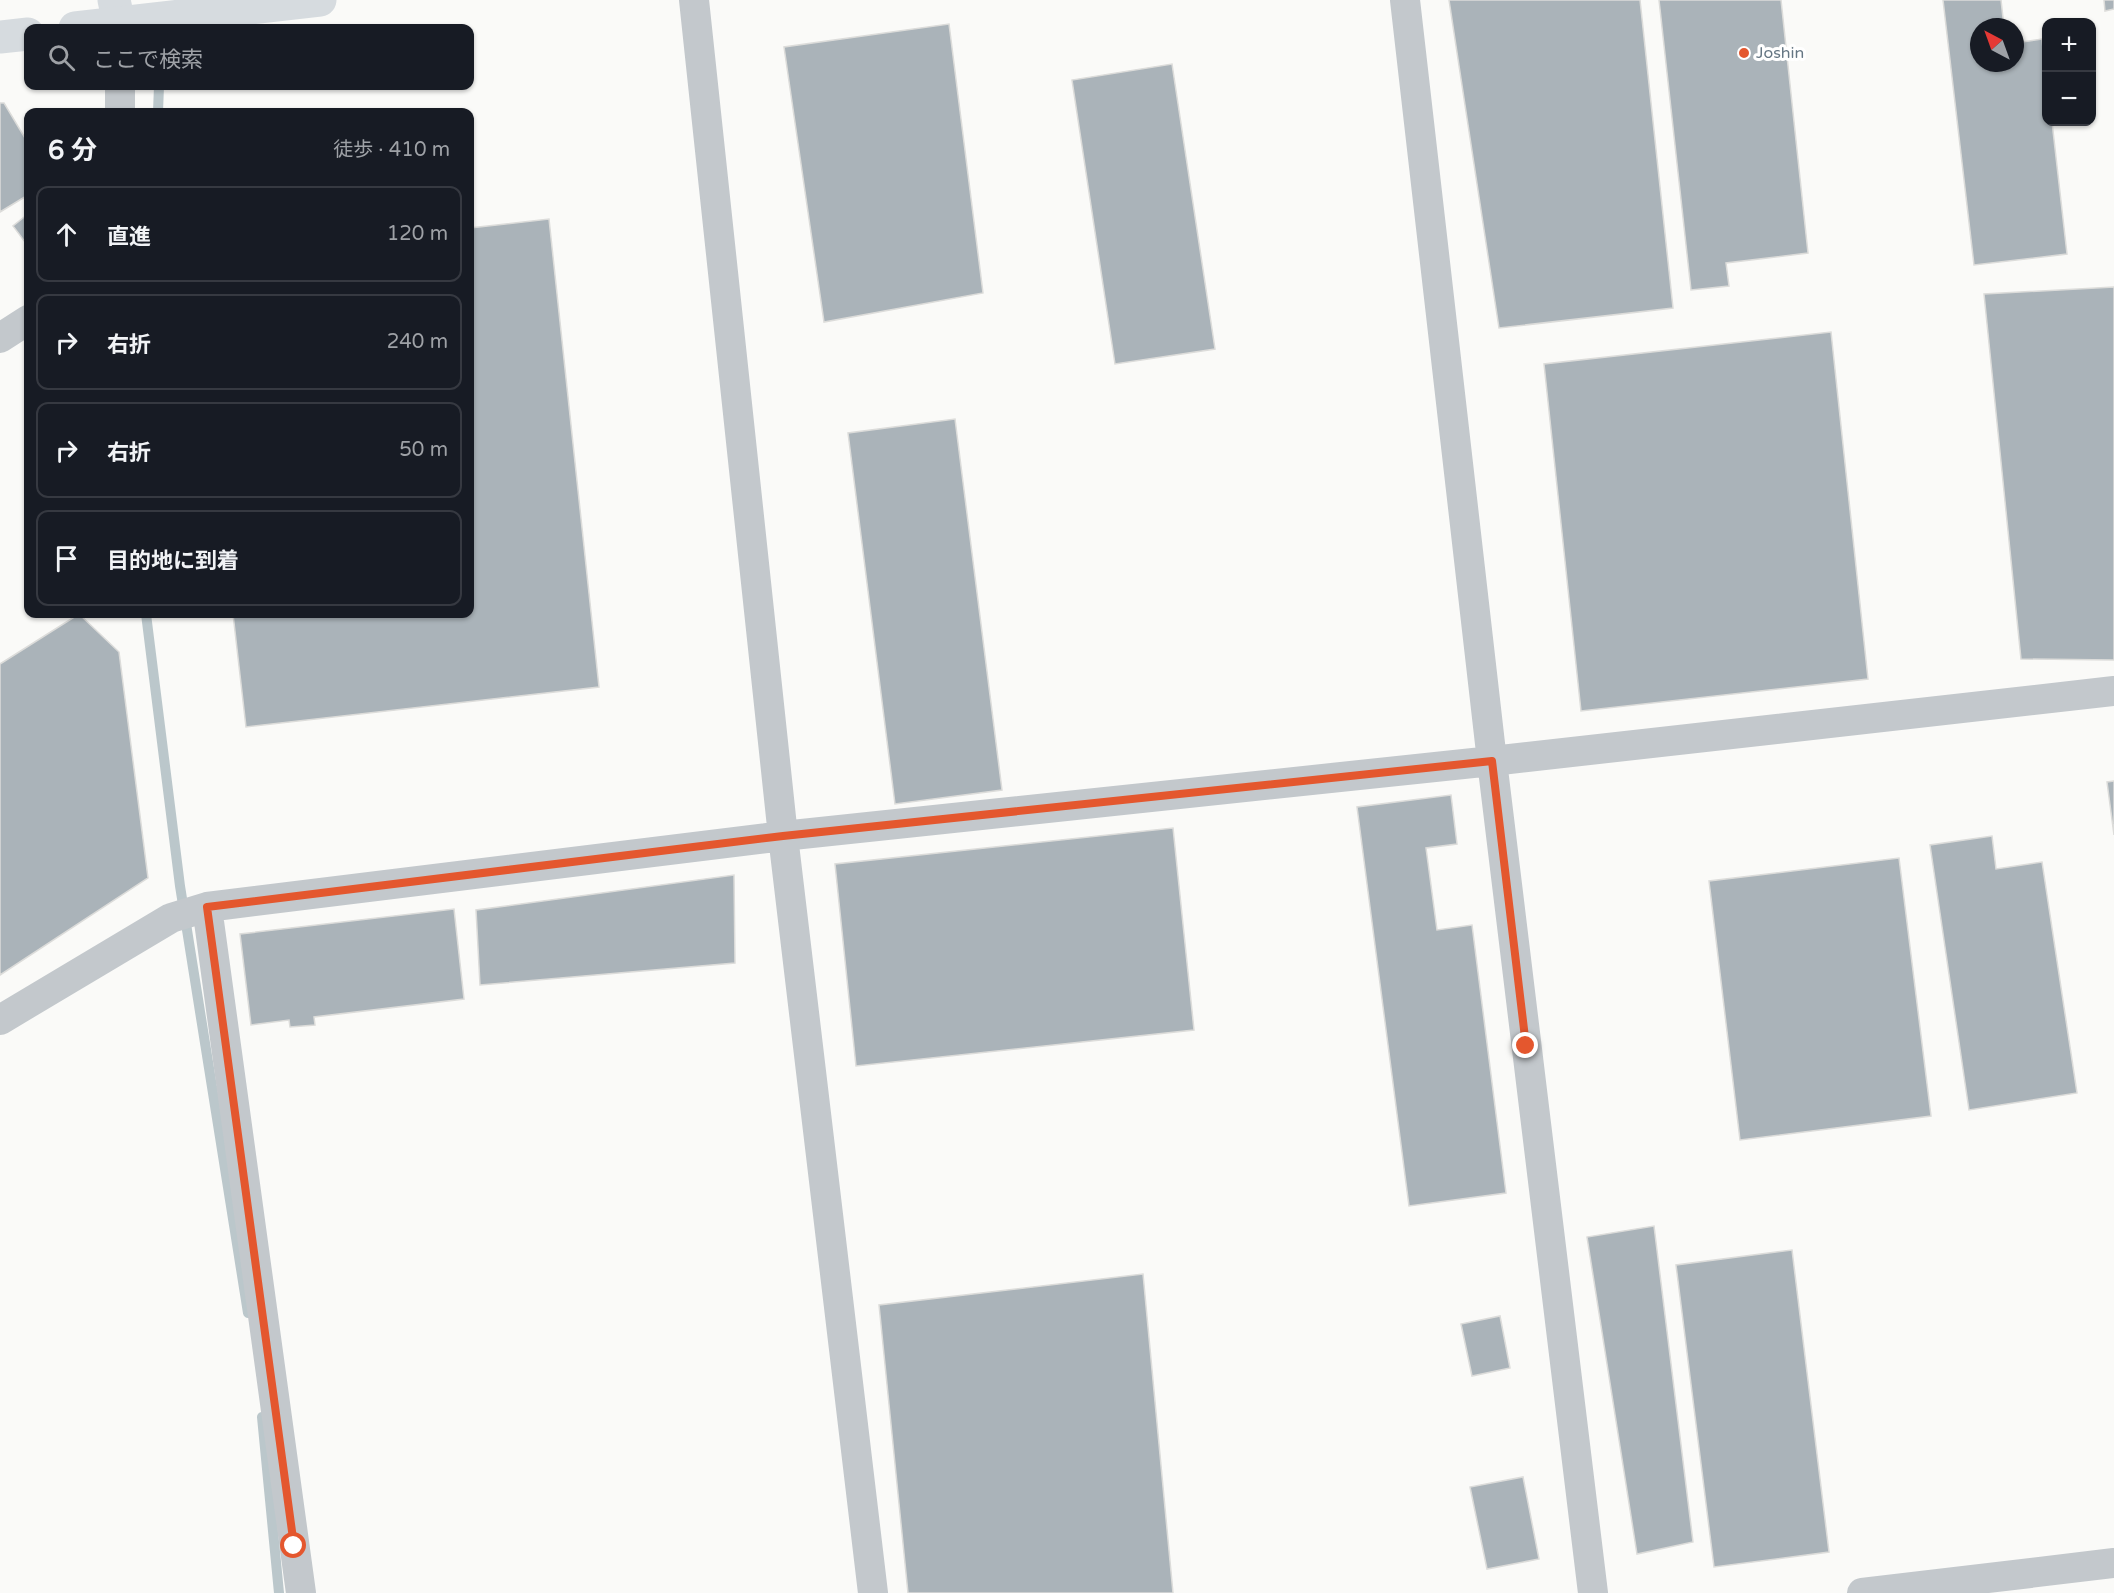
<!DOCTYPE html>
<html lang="ja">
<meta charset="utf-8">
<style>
:root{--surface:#171b24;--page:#20242c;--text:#f1f3f6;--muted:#9ea1a6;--line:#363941}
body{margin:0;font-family:"Varela Round","Noto Sans JP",sans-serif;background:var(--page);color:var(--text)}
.controls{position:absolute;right:18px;top:18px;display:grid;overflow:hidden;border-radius:12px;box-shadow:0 2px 4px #0004}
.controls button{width:54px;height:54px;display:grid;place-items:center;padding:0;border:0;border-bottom:2px solid var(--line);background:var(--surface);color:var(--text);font:30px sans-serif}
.compass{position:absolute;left:1970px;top:18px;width:54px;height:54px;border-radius:50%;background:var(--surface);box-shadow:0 2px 4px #0004;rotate:319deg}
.stop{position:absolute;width:18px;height:18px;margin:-14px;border:4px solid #e4572e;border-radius:50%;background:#fff}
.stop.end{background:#e4572e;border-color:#fff;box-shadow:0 2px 6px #0008}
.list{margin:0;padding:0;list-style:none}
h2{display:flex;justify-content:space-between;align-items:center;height:78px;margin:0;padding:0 24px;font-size:26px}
h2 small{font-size:20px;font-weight:400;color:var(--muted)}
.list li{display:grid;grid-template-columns:39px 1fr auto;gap:18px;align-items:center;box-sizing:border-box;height:96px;margin:0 12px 12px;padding:0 12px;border:2px solid var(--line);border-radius:12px}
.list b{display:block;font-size:22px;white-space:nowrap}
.list em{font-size:20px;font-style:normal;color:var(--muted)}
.icon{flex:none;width:33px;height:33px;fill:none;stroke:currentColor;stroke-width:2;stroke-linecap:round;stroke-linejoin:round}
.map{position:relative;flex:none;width:2114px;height:1593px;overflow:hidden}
.search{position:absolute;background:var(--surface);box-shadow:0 2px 4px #0004;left:24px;top:24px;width:450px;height:66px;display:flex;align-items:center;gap:15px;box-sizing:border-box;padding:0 21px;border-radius:12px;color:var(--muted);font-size:22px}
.panel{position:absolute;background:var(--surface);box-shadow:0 2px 4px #0004;left:24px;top:108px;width:450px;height:510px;border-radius:12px}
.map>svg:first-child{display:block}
</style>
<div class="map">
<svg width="2114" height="1593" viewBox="0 0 2114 1593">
<rect width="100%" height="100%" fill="#fafaf8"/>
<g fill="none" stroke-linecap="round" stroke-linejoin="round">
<path stroke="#bbc7cb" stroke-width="10" d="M 158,112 L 159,86
M 146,614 L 180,886 L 248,1313
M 262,1417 L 279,1593"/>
</g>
<path fill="#aab3b9" stroke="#dcdcda" stroke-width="1.5" d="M 1449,0 L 1640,0 L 1673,308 L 1499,328 Z
M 1659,0 L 1781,0 L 1808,253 L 1726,263 L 1729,286 L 1691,290 Z
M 1943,0 L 2001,0 L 2004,27 L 1979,27 L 1979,63 L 2015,63 L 2015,43 L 2042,39 L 2046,79 L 2046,122 L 2052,122 L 2067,254 L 1974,265 Z
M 2104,0 L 2114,0 L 2114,9 L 2105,11 Z
M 949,24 L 983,293 L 824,322 L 784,47 Z
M 1172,64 L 1215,349 L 1115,364 L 1072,80 Z
M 0,103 L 4,103 L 28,143 L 28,195 L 0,212 Z
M 28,214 L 28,246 L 13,226 Z
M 549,219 L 599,687 L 246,727 L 233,614 L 470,614 L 470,228 Z
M 2114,287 L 2114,660 L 2021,659 L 1984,294 Z
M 1831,332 L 1868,679 L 1581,711 L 1544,364 Z
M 955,419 L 1002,790 L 895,804 L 848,433 Z
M 79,614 L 119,652 L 148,878 L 0,975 L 0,664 Z
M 2114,781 L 2114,835 L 2107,782 Z
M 1451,795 L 1457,844 L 1426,848 L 1437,930 L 1472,925 L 1506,1193 L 1409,1206 L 1357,807 Z
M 1173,828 L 1194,1030 L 856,1066 L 835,864 Z
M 1992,836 L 1996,869 L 2042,862 L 2077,1093 L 1969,1110 L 1930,845 Z
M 1899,858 L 1931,1116 L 1740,1140 L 1709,881 Z
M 734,875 L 735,963 L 480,985 L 476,910 Z
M 454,909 L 464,999 L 314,1017 L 315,1025 L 290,1027 L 289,1020 L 251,1025 L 240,934 Z
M 1654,1226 L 1693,1542 L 1637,1554 L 1587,1237 Z
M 1792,1250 L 1829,1552 L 1714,1567 L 1676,1265 Z
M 1143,1274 L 1173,1593 L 908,1593 L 879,1305 Z
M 1500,1316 L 1510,1368 L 1472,1376 L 1461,1324 Z
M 1523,1477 L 1539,1559 L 1487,1569 L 1470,1487 Z"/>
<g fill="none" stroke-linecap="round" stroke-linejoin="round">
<path stroke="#c3c8cc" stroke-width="30" d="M 694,0 L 783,836 L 873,1593
M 1405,0 L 1492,761 L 1593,1593
M 120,86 L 120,112
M 0,338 L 28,320
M 207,907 L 301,1593
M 0,1020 L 171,918 L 207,907 L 783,836 L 1492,761 L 2114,691
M 1862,1593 L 2114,1563"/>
<path stroke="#d6dbdf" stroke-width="33" d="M 114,0 L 119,23"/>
<path stroke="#d6dbdf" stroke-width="33" d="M 75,28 L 320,0
M 0,37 L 28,34"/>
</g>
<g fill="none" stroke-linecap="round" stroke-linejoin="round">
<path stroke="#e4572e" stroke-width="8" d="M 294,1546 L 207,907 L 783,836 L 1492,761 L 1526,1046"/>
</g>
<circle fill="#e4572e" stroke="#fff" stroke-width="2" cx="1744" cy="53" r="6"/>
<g text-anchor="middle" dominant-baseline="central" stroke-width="6" stroke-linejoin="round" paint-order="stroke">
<g font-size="16" fill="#657683" stroke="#fff" text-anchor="start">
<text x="1756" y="53">Joshin</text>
</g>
</g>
</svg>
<div class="controls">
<button>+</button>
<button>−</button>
</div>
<svg class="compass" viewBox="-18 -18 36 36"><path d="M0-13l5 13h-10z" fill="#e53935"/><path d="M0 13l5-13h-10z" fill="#9ea1a6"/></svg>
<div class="stop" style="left:294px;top:1546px"></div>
<div class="stop end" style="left:1526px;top:1046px"></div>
<div class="search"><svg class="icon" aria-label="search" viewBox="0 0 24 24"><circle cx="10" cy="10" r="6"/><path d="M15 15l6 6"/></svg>ここで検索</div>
<section class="panel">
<h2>6 分<small>徒歩 · 410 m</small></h2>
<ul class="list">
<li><svg class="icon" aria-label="ahead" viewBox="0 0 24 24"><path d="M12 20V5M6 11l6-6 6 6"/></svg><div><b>直進</b></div><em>120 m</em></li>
<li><svg class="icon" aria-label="right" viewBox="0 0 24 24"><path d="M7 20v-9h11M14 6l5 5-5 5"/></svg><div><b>右折</b></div><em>240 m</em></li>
<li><svg class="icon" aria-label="right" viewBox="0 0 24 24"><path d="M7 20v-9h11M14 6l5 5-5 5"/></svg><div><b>右折</b></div><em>50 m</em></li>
<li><svg class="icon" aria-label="arrive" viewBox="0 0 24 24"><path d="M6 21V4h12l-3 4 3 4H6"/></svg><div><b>目的地に到着</b></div></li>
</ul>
</section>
</div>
